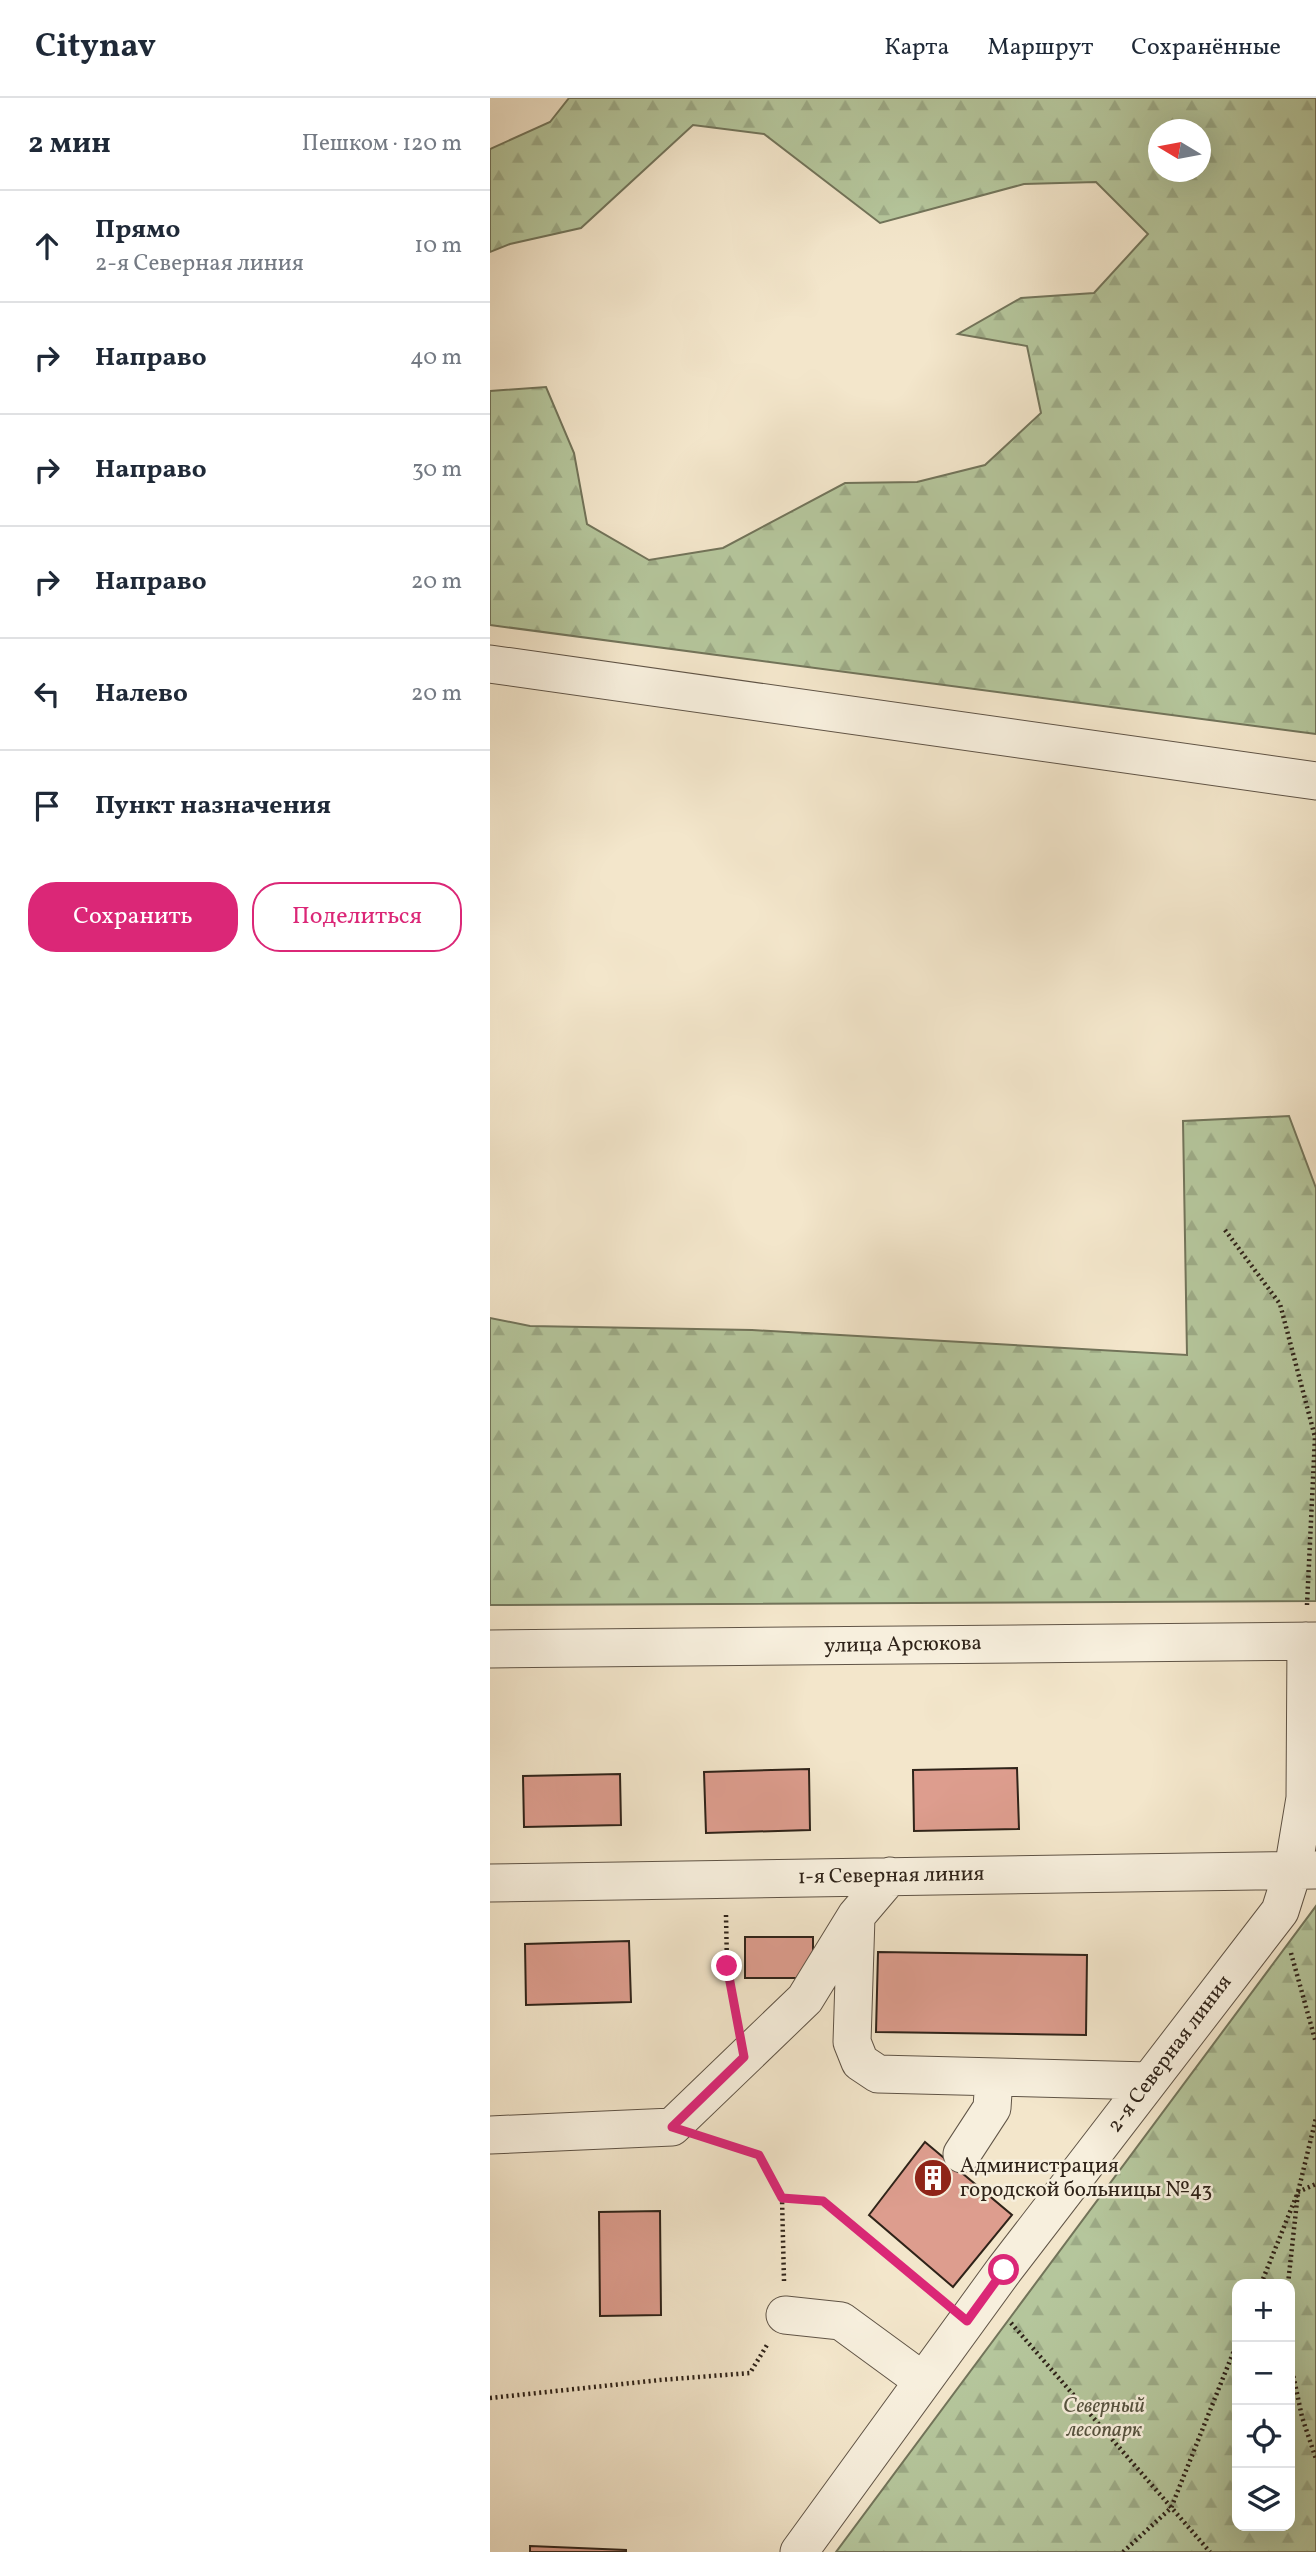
<!DOCTYPE html>
<html lang="ru">
<meta charset="utf-8">
<style>
:root{--surface:#fff;--page:#f2f2f3;--text:#1f2937;--muted:#747a83;--line:#e0e1e3;--accent:#db2777}
body{margin:0;font-family:Vollkorn,serif;background:var(--page);color:var(--text)}
.controls{position:absolute;right:21px;bottom:21px;display:grid;overflow:hidden;border-radius:14px;box-shadow:0 7px 28px #0002}
.controls button{width:63px;height:63px;display:grid;place-items:center;padding:0;border:0;border-bottom:2px solid var(--line);background:var(--surface);color:var(--text);font:35px sans-serif}
.compass{position:absolute;left:658px;top:21px;width:63px;height:63px;border-radius:50%;background:var(--surface);box-shadow:0 7px 28px #0002;rotate:280deg}
.stop{position:absolute;width:21px;height:21px;margin:-16px;border:5px solid #db2777;border-radius:50%;background:#fff}
.stop.end{background:#db2777;border-color:#fff;box-shadow:0 2px 7px #0008}
.list{margin:0;padding:0;list-style:none}
h2{display:flex;justify-content:space-between;align-items:center;height:91px;margin:0;padding:0 28px;font-size:30px}
h2 small{font-size:23px;font-weight:400;color:var(--muted)}
.list li{display:grid;grid-template-columns:46px 1fr auto;gap:21px;align-items:center;box-sizing:border-box;height:112px;padding:0 28px;border-top:2px solid var(--line)}
.list b{display:block;font-size:26px;white-space:nowrap}
.list p{margin:0;font-size:23px;white-space:nowrap;color:var(--muted)}
.list em{font-size:23px;font-style:normal;color:var(--muted)}
.actions{display:flex;gap:14px;padding:21px 28px}
.actions a{flex:1;padding:16px 0;border:2px solid var(--accent);border-radius:28px;text-align:center;font-size:24px;color:var(--accent)}
.actions .main{background:var(--accent);color:#fff}
.icon{flex:none;width:38px;height:38px;fill:none;stroke:currentColor;stroke-width:2;stroke-linecap:round;stroke-linejoin:round}
.map{position:relative;flex:none;width:826px;height:2454px;overflow:hidden}
header{display:flex;align-items:center;gap:42px;box-sizing:border-box;height:98px;padding:0 35px;background:var(--surface);border-bottom:2px solid var(--line)}
header strong{font-size:33px}
nav{display:flex;gap:38px;margin-inline-start:auto;font-size:24px}
main{display:flex}
aside{flex:1;background:var(--surface)}
.map>svg:first-child{display:block}
</style>
<header>
<strong>Citynav</strong>
<nav><a>Карта</a><a>Маршрут</a><a>Сохранённые</a></nav>
</header>
<main>
<aside>
<h2>2 мин<small>Пешком · 120 m</small></h2>
<ul class="list">
<li><svg class="icon" aria-label="ahead" viewBox="0 0 24 24"><path d="M12 20V5M6 11l6-6 6 6"/></svg><div><b>Прямо</b><p>2-я Северная линия</p></div><em>10 m</em></li>
<li><svg class="icon" aria-label="right" viewBox="0 0 24 24"><path d="M7 20v-9h11M14 6l5 5-5 5"/></svg><div><b>Направо</b></div><em>40 m</em></li>
<li><svg class="icon" aria-label="right" viewBox="0 0 24 24"><path d="M7 20v-9h11M14 6l5 5-5 5"/></svg><div><b>Направо</b></div><em>30 m</em></li>
<li><svg class="icon" aria-label="right" viewBox="0 0 24 24"><path d="M7 20v-9h11M14 6l5 5-5 5"/></svg><div><b>Направо</b></div><em>20 m</em></li>
<li><svg class="icon" aria-label="left" viewBox="0 0 24 24"><path d="M17 20v-9H6M10 6l-5 5 5 5"/></svg><div><b>Налево</b></div><em>20 m</em></li>
<li><svg class="icon" aria-label="arrive" viewBox="0 0 24 24"><path d="M6 21V4h12l-3 4 3 4H6"/></svg><div><b>Пункт назначения</b></div></li>
</ul>
<div class="actions"><a class="main">Сохранить</a><a>Поделиться</a></div>
</aside>
<div class="map">
<svg width="826" height="2454" viewBox="0 0 826 2454">
<defs>
<pattern id="forest-firs" width="22" height="20" patternUnits="userSpaceOnUse" patternTransform="scale(1.75)"><rect width="22" height="20" fill="#b5c69c"/><path d="M5 1l3.5 6h-7zM16 11l3.5 6h-7z" fill="#9caa86"/></pattern>
</defs>
<rect width="100%" height="100%" fill="#f3e6cb"/>
<filter id="stains"><feTurbulence type="fractalNoise" baseFrequency=".00286" numOctaves="4"/><feColorMatrix values="0 0 0 0 .2 0 0 0 0 .09 0 0 0 0 .02 0 0 0 .5 -.17"/></filter>
<radialGradient id="worn" r=".72"><stop offset=".6" stop-color="#630" stop-opacity="0"/><stop offset="1" stop-color="#630" stop-opacity=".3"/></radialGradient>
<path fill="url(#forest-firs)" stroke="#72745a" stroke-width="2" fill-rule="evenodd" d="M 79,0 L 826,0 L 826,636 L 0,527 L 0,293 L 56,289 L 84,355 L 97,426 L 159,462 L 233,450 L 355,385 L 427,384 L 495,367 L 551,315 L 537,248 L 468,236 L 531,200 L 604,195 L 658,136 L 606,84 L 534,86 L 390,125 L 274,36 L 203,27 L 91,130 L 20,146 L 0,154 L 0,51 L 60,24 ZM 668,32 L 710,32 L 710,74 L 668,74 Z
M 799,1018 L 826,1090 L 826,1503 L 0,1507 L 0,1220 L 40,1228 L 262,1232 L 697,1257 L 693,1023 Z
M 826,1808 L 826,2454 L 346,2454 ZM 800,2186 L 800,2428 L 747,2428 L 747,2186 Z"/>
<path fill="#dd9d8e" stroke="#2f2319" stroke-width="2" d="M 527,1670 L 529,1731 L 424,1733 L 423,1672 Z
M 319,1671 L 320,1732 L 216,1735 L 214,1674 Z
M 130,1676 L 131,1727 L 34,1729 L 33,1678 Z
M 255,1839 L 323,1839 L 323,1880 L 255,1880 Z
M 139,1843 L 141,1904 L 36,1907 L 35,1846 Z
M 388,1854 L 597,1857 L 596,1937 L 386,1934 Z
M 435,2044 L 522,2117 L 463,2189 L 379,2117 Z
M 170,2113 L 171,2217 L 110,2218 L 109,2114 Z
M 40,2448 L 136,2452 L 136,2454 L 40,2454 Z"/>
<g fill="none" stroke-linecap="round" stroke-linejoin="round">
<g stroke="#605446" stroke-width="39">
<path id="minor" d="M 0,566 L 826,683
M 0,1551 L 826,1543
M 0,1785 L 825,1772
M 366,1819 L 362,1944 L 370,1964 L 388,1976 L 659,1983
M 0,2037 L 182,2029 L 315,1901 L 366,1818 L 400,1778
M 472,2056 L 502,2010 L 504,1979
M 295,2217 L 351,2223 L 433,2283
M 309,2454 L 514,2172 L 790,1813 L 803,1772 L 815,1700 L 816,1543"/>
</g>
<path stroke="#2f2319" stroke-width="4.5" stroke-dasharray="2 3.5" stroke-linecap="butt" d="M 735,1132 L 790,1206 L 825,1339 L 817,1507
M 236,1817 L 237,1868 L 246,1919
M 801,1855 L 826,1945
M 220,2041 L 269,2057 L 292,2100 L 294,2183
M 292,2100 L 333,2103 L 449,2200
M 771,2186 L 808,2094 L 826,2086
M 798,2186 L 808,2094 L 826,2020
M 521,2225 L 720,2454
M 800,2262 L 812,2319 L 826,2361
M 0,2300 L 170,2282 L 260,2275 L 277,2247
M 633,2454 L 681,2410 L 747,2245"/>
<use href="#minor" stroke="#f7efdd" stroke-width="37"/>
</g>
<g fill="none" stroke-linecap="round" stroke-linejoin="round">
<path stroke="#db2777" stroke-width="9" d="M 237,1868 L 254,1959 L 182,2029 L 269,2057 L 292,2100 L 333,2103 L 477,2223 L 514,2172"/>
</g>
<defs>
<g id="building-disc" transform="scale(2.0125)"><circle r="9.5" fill="#8f2418" stroke="#f7efdd"/><path d="M-4-6H4V6H1V3H-1V6H-4ZM-2.5-4.3h1.7v1.8h-1.7ZM.8-4.3h1.7v1.8H.8ZM-2.5-1h1.7V.8h-1.7ZM.8-1h1.7V.8H.8Z" fill="#fff"/></g>
</defs>
<g fill-rule="evenodd">
<use href="#building-disc" x="443" y="2080"/>
</g>
<g text-anchor="middle" dominant-baseline="central" stroke-width="5" stroke-linejoin="round" paint-order="stroke">
<g font-size="21" fill="#2f2319" stroke="#f7efdd">
<text transform="translate(413 1547) rotate(-1)">улица Арсюкова</text>
<text transform="translate(401 1778) rotate(-1)">1-я Северная линия</text>
<text transform="translate(680 1956) rotate(-53)">2-я Северная линия</text>
</g>
<g font-size="21" fill="#2f2319" stroke="#f7efdd" text-anchor="start">
<text x="470" y="2068">Администрация<tspan x="470" dy="24">городской больницы №43</tspan></text>
</g>
<g font-size="21" font-style="italic" fill="#575440" stroke="#f7efdd">
<text x="614" y="2308">Северный<tspan x="614" dy="24">лесопарк</tspan></text>
</g>
</g>
<rect width="100%" height="100%" filter="url(#stains)"/>
<rect width="100%" height="100%" fill="url(#worn)"/>
</svg>
<div class="controls">
<button>+</button>
<button>−</button>
<button><svg class="icon" aria-label="locate" viewBox="0 0 24 24"><circle cx="12" cy="12" r="6"/><path d="M12 2v4M12 18v4M2 12h4M18 12h4"/></svg></button>
<button><svg class="icon" aria-label="layers" viewBox="0 0 24 24"><path d="M12 4l9 5-9 5-9-5zM3 14l9 5 9-5"/></svg></button>
</div>
<svg class="compass" viewBox="-18 -18 36 36"><path d="M0-13l5 13h-10z" fill="#e53935"/><path d="M0 13l5-13h-10z" fill="#747a83"/></svg>
<div class="stop" style="left:514px;top:2172px"></div>
<div class="stop end" style="left:237px;top:1868px"></div>
</div>
</main>
